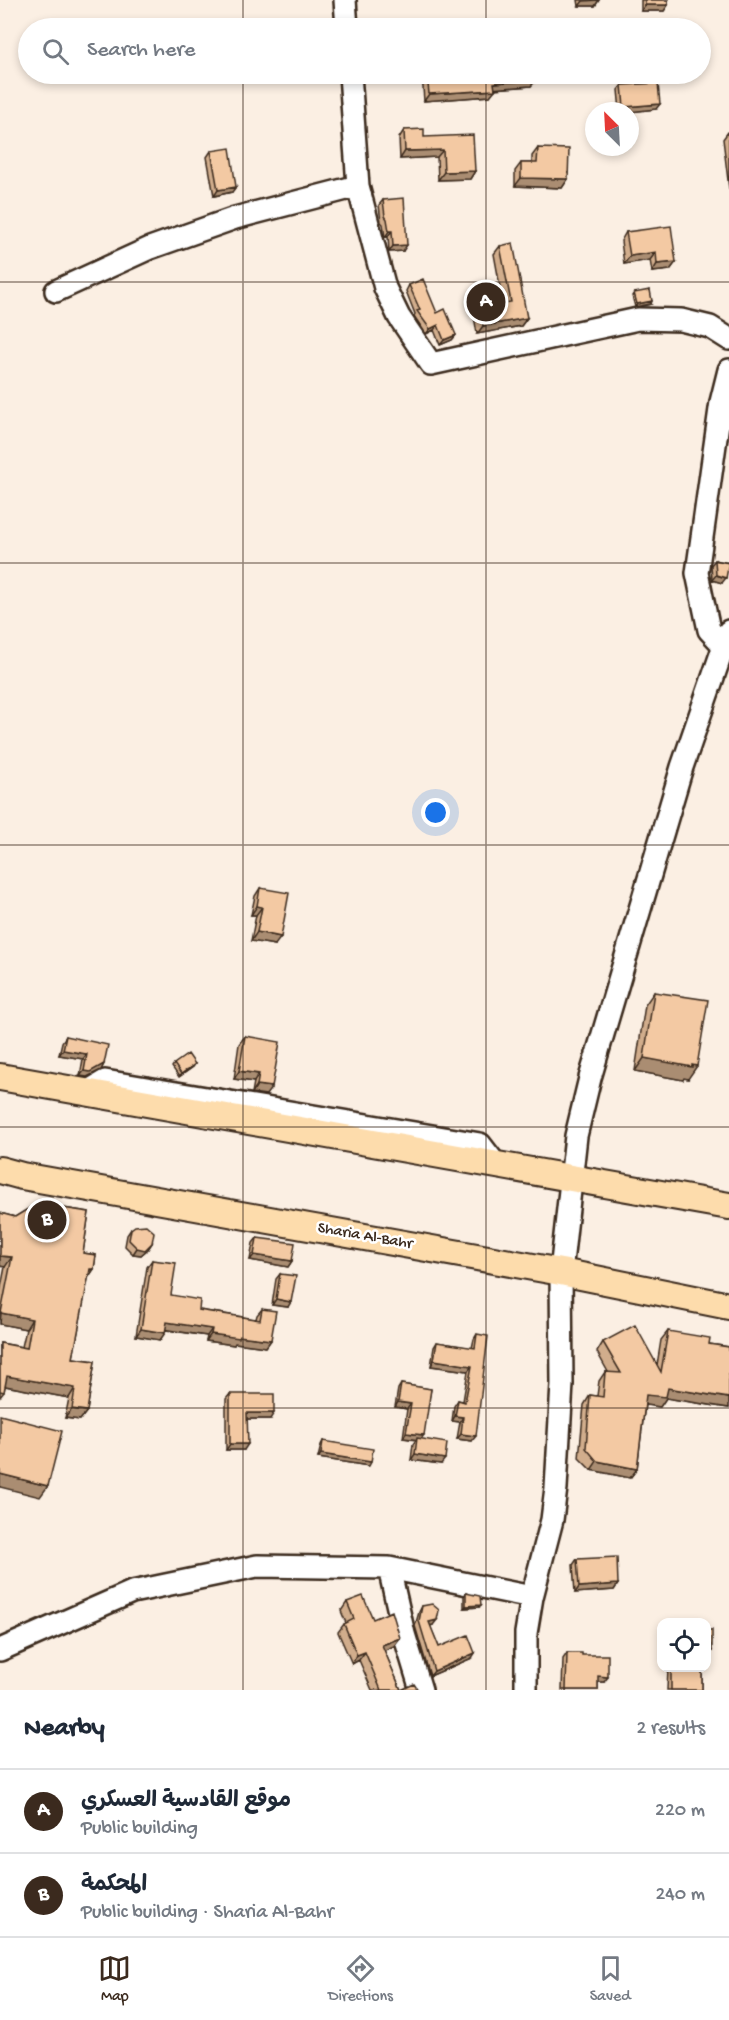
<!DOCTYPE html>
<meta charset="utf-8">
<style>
:root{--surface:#fff;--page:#f2f2f3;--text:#1f2937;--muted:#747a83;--line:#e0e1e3;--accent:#3b2a1e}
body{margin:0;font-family:"Gochi Hand","Playpen Sans Arabic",sans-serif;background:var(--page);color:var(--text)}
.controls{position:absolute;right:18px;bottom:18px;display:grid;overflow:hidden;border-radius:12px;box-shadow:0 3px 9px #0003}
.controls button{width:54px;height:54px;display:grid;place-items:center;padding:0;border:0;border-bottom:2px solid var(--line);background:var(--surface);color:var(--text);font:30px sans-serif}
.compass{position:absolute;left:585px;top:102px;width:54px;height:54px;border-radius:50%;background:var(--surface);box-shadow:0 3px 9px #0003;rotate:336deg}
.you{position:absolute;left:436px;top:813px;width:21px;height:21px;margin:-15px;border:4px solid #fff;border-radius:50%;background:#1a73e8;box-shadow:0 0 0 9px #1a73e833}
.badge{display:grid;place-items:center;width:39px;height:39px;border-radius:50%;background:var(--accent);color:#fff;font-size:20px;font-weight:700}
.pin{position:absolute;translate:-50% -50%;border:3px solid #fff;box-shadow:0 2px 6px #0006}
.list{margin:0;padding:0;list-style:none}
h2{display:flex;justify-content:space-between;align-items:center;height:78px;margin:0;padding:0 24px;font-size:26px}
h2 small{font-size:20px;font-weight:400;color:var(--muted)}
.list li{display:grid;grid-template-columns:39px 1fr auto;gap:18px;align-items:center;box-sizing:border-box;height:84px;padding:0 24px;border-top:2px solid var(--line)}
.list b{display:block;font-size:22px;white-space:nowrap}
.list p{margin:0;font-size:20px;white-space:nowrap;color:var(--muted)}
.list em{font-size:20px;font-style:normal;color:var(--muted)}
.icon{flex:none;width:33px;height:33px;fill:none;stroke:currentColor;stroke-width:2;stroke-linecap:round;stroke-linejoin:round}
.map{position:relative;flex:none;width:729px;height:1690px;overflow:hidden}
.search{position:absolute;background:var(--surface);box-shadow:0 3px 9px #0003;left:18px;right:18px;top:18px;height:66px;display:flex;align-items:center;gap:15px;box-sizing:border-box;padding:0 21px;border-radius:33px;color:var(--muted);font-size:22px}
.sheet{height:246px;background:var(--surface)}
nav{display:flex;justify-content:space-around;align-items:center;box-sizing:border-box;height:84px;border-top:2px solid var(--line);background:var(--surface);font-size:16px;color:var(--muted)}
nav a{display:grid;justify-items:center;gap:3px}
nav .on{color:var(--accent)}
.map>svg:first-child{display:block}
</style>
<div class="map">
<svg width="729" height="1690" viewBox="0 0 729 1690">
<rect width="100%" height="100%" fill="#fbefe3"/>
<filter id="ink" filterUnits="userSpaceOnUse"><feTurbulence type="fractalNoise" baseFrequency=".0167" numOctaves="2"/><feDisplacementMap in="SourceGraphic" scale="12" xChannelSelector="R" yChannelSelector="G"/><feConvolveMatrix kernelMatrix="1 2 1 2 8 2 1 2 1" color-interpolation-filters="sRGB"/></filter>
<g filter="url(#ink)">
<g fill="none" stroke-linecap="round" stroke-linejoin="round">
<g stroke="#3b2a1e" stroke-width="26">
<path id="minor" d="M 345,0 L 347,28
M 350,74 L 358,186 L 385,288 L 399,317 L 431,364 L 638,319 L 681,320 L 710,327 L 729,339
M 56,291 L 150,248 L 235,218 L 358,186
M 725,647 L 709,630 L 697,573 L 721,402 L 729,370
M 85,1093 L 105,1081 L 480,1144 L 497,1166
M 389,1568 L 404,1634 L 421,1690
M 0,1650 L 132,1592 L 257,1566 L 389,1568 L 532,1597
M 526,1690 L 526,1633 L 532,1597 L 552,1520 L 556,1488 L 562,1384 L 561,1272 L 576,1136 L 590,1078 L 682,767 L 729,631"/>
</g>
<g stroke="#3b2a1e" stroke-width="30">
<path id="major" d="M 0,1077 L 729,1206
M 0,1170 L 22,1176 L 561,1272 L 729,1306"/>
</g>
<use href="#minor" stroke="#fff" stroke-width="21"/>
<use href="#major" stroke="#fddcac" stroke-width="26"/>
</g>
<path fill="#d1ad8c" stroke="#3b2a1e" stroke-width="1.5" d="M 578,0 L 599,0 L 595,6 L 579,6 Z
M 641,0 L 668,0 L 668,5 L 664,11 L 641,11 Z
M 422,74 L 535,74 L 536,80 L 531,86 L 494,89 L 490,96 L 424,101 Z
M 622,85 L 656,109 L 630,112 L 630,111 L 620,111 L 618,90 Z
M 404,130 L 424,137 L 475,171 L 470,179 L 438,180 L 437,157 L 400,159 L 399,138 Z
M 728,132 L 729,132 L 729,189 L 723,139 Z
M 538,148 L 568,179 L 562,188 L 515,186 L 515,171 L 521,163 L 532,163 L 532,156 Z
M 211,151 L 232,192 L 214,196 L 207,157 Z
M 383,200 L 403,251 L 389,252 L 388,236 L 385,237 L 383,224 L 381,222 L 379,205 Z
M 626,232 L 676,262 L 670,270 L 652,272 L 650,260 L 624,264 L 621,241 Z
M 500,246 L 527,318 L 521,326 L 477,334 L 474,316 L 480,307 L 503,303 L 494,254 Z
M 409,285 L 437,313 L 456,335 L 452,340 L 440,345 L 434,330 L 426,334 L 414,316 L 415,314 L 406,291 Z
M 634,293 L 651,304 L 635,307 L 632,296 Z
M 715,560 L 722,583 L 712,580 L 711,565 Z
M 260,888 L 275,945 L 251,941 L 256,915 L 251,915 L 255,896 Z
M 654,992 L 688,1079 L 684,1078 L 683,1080 L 635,1071 L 645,1005 Z
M 66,1036 L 104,1064 L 101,1070 L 87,1077 L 80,1076 L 83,1059 L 59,1055 L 62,1042 Z
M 245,1036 L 266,1095 L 252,1093 L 254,1082 L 234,1079 L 239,1044 Z
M 174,1064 L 195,1064 L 193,1067 L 179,1077 L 172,1067 Z
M 36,1204 L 89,1212 L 83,1253 L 96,1255 L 94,1269 L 88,1278 L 73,1358 L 95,1361 L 87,1411 L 80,1420 L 65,1418 L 69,1398 L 5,1386 L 4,1392 L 0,1397 L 0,1343 L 22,1347 L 26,1329 L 0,1324 L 0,1292 L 5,1267 L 0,1266 L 0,1213 L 15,1217 Z
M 131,1229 L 152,1243 L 148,1249 L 141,1255 L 133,1254 L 125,1246 L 127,1235 Z
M 257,1238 L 292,1261 L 288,1267 L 250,1260 L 253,1243 Z
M 152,1260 L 171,1295 L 199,1310 L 256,1319 L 257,1315 L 262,1309 L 271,1340 L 266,1347 L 235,1343 L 234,1345 L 206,1341 L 207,1336 L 166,1330 L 160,1340 L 136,1336 L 147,1267 Z
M 280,1274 L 288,1307 L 272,1305 L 276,1279 Z
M 668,1331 L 709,1344 L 729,1347 L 729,1408 L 666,1398 L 660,1407 L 645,1405 L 637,1469 L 630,1478 L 591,1470 L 579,1458 L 584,1405 L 590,1395 L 597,1396 L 599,1381 L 605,1372 L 608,1372 L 597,1352 L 603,1342 L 657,1365 L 661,1340 Z
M 477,1334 L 472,1441 L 457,1439 L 460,1422 L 452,1421 L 454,1406 L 458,1400 L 463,1401 L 468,1371 L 431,1366 L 434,1347 L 437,1342 L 472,1348 L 474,1339 Z
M 401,1384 L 431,1389 L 421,1439 L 441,1464 L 411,1460 L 413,1444 L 416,1440 L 403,1438 L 407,1409 L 395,1407 L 398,1389 Z
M 230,1394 L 270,1419 L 247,1419 L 244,1450 L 226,1450 L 226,1399 Z
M 323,1441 L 369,1466 L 318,1458 L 321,1445 Z
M 577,1559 L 618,1584 L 614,1590 L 575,1593 L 573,1565 Z
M 466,1593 L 479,1607 L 464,1608 L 464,1596 Z
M 347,1602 L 373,1619 L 394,1646 L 384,1650 L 401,1690 L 372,1690 L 359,1660 L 352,1664 L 338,1632 L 344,1624 L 346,1623 L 341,1611 Z
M 422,1606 L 433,1625 L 430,1626 L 439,1647 L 472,1658 L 430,1676 L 415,1626 L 419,1612 Z
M 567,1653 L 582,1655 L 604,1682 L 598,1682 L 598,1690 L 562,1690 L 563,1659 Z
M 668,1668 L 702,1668 L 702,1690 L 667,1690 Z"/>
<path fill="#aa8d72" stroke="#3b2a1e" stroke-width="1.5" d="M 599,0 L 595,6 L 579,6 L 583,1 Z
M 645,5 L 668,5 L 664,11 L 641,11 Z
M 536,80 L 531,86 L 490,89 L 494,83 Z
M 495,90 L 490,96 L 424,101 L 429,94 Z
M 660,104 L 656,109 L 630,112 L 630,111 L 622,111 L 624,107 Z
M 443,150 L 437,157 L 400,159 L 405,151 Z
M 475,171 L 470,179 L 438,180 L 444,172 Z
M 521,178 L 568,179 L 562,188 L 515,186 Z
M 236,187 L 232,192 L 214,196 L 218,190 Z
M 389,231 L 392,231 L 388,236 L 385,237 Z
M 407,245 L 403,251 L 389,252 L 393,246 Z
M 656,252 L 650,260 L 624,264 L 630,256 Z
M 676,262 L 670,270 L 652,272 L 657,264 Z
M 652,301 L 651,304 L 635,307 L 637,304 Z
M 527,318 L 521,326 L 477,334 L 483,326 Z
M 438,325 L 434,330 L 426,334 L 430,329 Z
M 456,335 L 452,340 L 440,345 L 444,340 Z
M 716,575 L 726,578 L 722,583 L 712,580 Z
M 257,906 L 262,907 L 256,915 L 251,915 Z
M 257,932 L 281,937 L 275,945 L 251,941 Z
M 63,1050 L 87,1054 L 83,1059 L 59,1055 Z
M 644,1058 L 692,1065 L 697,1066 L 688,1079 L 684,1078 L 683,1080 L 635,1071 Z
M 104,1064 L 101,1070 L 87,1077 L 80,1076 L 84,1071 Z
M 195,1064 L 193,1067 L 179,1077 L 181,1074 Z
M 239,1071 L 259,1074 L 254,1082 L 234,1079 Z
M 257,1085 L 272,1087 L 266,1095 L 252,1093 Z
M 152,1243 L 148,1249 L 141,1255 L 133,1254 L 137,1248 Z
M 254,1255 L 292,1261 L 288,1267 L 250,1260 Z
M 0,1256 L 12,1257 L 5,1267 L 0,1266 Z
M 90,1269 L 94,1269 L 87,1279 Z
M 276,1299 L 291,1302 L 288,1307 L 272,1305 Z
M 1,1313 L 32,1319 L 26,1329 L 0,1324 Z
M 167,1322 L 212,1329 L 207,1336 L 162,1329 Z
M 141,1329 L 165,1333 L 160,1340 L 136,1336 Z
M 211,1334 L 239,1336 L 271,1340 L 266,1347 L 235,1343 L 234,1345 L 206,1341 Z
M 434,1360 L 472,1366 L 468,1371 L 431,1366 Z
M 7,1376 L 75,1388 L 69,1398 L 0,1385 Z
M 668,1388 L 729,1398 L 729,1408 L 666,1398 L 660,1407 L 640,1404 L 646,1395 Z
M 398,1402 L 411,1404 L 407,1409 L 395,1407 Z
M 72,1409 L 87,1411 L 80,1420 L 65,1418 Z
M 247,1413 L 274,1413 L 270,1419 L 244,1419 Z
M 455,1416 L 463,1417 L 460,1422 L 452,1421 Z
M 406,1433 L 424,1435 L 420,1440 L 403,1438 Z
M 461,1434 L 476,1436 L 472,1441 L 457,1439 Z
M 230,1444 L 248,1444 L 244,1450 L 226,1450 Z
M 321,1454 L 371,1462 L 369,1466 L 318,1458 Z
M 415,1454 L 445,1459 L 441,1464 L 411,1460 Z
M 597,1461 L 637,1469 L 630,1478 L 591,1470 Z
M 0,1474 L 48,1486 L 40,1497 L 0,1487 Z
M 618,1584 L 614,1590 L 575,1593 L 579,1587 Z
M 481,1605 L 479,1607 L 464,1608 L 466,1606 Z
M 437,1620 L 433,1625 L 425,1627 L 429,1622 Z
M 400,1638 L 394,1646 L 376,1654 L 382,1645 Z
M 706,1651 L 712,1651 L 708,1657 L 706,1657 Z
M 365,1652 L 359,1660 L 352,1664 L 357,1655 Z
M 475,1653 L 472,1658 L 430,1676 L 434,1671 Z
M 598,1676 L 608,1677 L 604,1682 L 594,1682 Z"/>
<path fill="#f3c9a3" stroke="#3b2a1e" stroke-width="1.5" d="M 645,0 L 668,0 L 668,5 L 645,5 Z
M 427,74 L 535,74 L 536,80 L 494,83 L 495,90 L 429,94 Z
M 658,83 L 660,104 L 624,107 L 622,85 Z
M 424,129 L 424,137 L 473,135 L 475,171 L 444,172 L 443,150 L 405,151 L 404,130 Z
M 230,148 L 236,187 L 218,190 L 211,151 Z
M 538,148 L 569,149 L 568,179 L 521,178 L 521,163 L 537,163 Z
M 404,198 L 407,245 L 393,246 L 392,231 L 389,231 L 387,219 L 385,216 L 383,200 Z
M 671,226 L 676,262 L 657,264 L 656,252 L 630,256 L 626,232 Z
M 513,243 L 527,318 L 483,326 L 480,307 L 511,302 L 500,246 Z
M 423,279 L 437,313 L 445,309 L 456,335 L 444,340 L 438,325 L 430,329 L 417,311 L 420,310 L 409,285 Z
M 650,290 L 652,301 L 637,304 L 634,293 Z
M 715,560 L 729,563 L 726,578 L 716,575 Z
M 260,888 L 289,893 L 281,937 L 257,932 L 262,907 L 257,906 Z
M 654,992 L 708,1000 L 697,1066 L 692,1065 L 692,1067 L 644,1058 Z
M 66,1036 L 108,1045 L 104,1064 L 90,1072 L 84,1071 L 87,1054 L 63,1050 Z
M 245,1036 L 280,1042 L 272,1087 L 257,1085 L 259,1074 L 239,1071 Z
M 188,1054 L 195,1064 L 181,1074 L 174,1064 Z
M 36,1204 L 89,1212 L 83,1253 L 96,1255 L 94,1269 L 90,1269 L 73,1358 L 95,1361 L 87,1411 L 72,1409 L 75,1388 L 7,1376 L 4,1392 L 0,1391 L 0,1343 L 27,1348 L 32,1319 L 1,1313 L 12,1257 L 0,1256 L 0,1213 L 15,1217 Z
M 146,1225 L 154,1232 L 152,1243 L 145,1250 L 137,1248 L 129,1240 L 131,1229 L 135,1226 Z
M 257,1238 L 295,1243 L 292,1261 L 254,1255 Z
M 152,1260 L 176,1263 L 171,1295 L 200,1300 L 199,1310 L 260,1320 L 262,1309 L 276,1311 L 271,1340 L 239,1336 L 239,1338 L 211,1334 L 212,1329 L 167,1322 L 165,1333 L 141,1329 Z
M 280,1274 L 296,1276 L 291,1302 L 276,1299 Z
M 635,1325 L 661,1372 L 668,1331 L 710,1338 L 709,1344 L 729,1347 L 729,1398 L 668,1388 L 666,1397 L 646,1395 L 637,1469 L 597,1461 L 586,1448 L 590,1395 L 603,1397 L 605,1372 L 621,1373 L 603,1342 Z
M 477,1334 L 488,1336 L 476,1436 L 461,1434 L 463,1417 L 455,1416 L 458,1400 L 465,1402 L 472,1366 L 434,1360 L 437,1342 L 475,1348 Z
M 401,1384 L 431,1389 L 424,1435 L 406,1433 L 411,1404 L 398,1402 Z
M 230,1394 L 274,1394 L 274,1413 L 247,1413 L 248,1444 L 230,1444 Z
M 0,1415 L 62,1431 L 48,1486 L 0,1474 Z
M 417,1438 L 447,1443 L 445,1459 L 415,1454 Z
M 323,1441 L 373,1449 L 371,1462 L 321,1454 Z
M 617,1557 L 618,1584 L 579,1587 L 577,1559 Z
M 466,1593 L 480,1596 L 481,1605 L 466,1606 Z
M 363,1596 L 373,1619 L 392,1611 L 400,1638 L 382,1645 L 401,1690 L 381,1690 L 365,1652 L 357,1655 L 344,1624 L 354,1619 L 347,1602 Z
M 432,1604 L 439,1610 L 437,1620 L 429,1622 L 439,1647 L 468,1635 L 475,1653 L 434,1671 L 419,1621 L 422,1606 Z
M 706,1630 L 712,1630 L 712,1651 L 706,1651 Z
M 567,1653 L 582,1653 L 582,1655 L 608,1655 L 608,1677 L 598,1676 L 598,1690 L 566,1690 Z
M 671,1668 L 702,1668 L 702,1690 L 671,1690 Z
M 414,1684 L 418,1690 L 401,1690 Z"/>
</g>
<path fill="none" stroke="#3b2a1e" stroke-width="1.5" stroke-opacity="0.55" d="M 243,0 L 243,28M 486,0 L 486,28M 243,74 L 243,1690M 486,74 L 486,1690M 0,282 L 729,282M 0,563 L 729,563M 0,845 L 729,845M 0,1127 L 729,1127M 0,1408 L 729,1408"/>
<g text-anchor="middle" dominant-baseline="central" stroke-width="5" stroke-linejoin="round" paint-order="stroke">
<g font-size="16" fill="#3b2a1e" stroke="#fff">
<text transform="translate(365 1237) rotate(10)">Sharia Al-Bahr</text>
</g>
</g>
</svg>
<div class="controls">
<button><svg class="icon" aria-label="locate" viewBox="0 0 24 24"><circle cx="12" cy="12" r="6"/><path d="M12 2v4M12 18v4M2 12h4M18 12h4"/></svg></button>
</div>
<svg class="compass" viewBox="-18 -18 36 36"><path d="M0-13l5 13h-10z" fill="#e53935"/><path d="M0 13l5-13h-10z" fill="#747a83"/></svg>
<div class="you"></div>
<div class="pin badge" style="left:486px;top:302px">A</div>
<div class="pin badge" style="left:47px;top:1220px">B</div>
<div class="search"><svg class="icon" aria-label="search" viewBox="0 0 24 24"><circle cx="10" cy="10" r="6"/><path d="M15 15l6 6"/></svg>Search here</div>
</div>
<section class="sheet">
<h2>Nearby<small>2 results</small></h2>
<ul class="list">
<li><span class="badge">A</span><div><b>موقع القادسية العسكري</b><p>Public building</p></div><em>220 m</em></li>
<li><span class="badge">B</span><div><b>المحكمة</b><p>Public building · Sharia Al-Bahr</p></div><em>240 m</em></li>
</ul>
</section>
<nav>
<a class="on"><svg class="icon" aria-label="map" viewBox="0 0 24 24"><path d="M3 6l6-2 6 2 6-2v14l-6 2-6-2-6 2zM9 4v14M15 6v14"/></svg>Map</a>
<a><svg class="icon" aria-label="directions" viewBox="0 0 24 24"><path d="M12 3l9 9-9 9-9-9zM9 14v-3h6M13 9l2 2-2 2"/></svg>Directions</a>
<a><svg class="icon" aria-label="saved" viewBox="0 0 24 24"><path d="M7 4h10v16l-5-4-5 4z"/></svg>Saved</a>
</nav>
